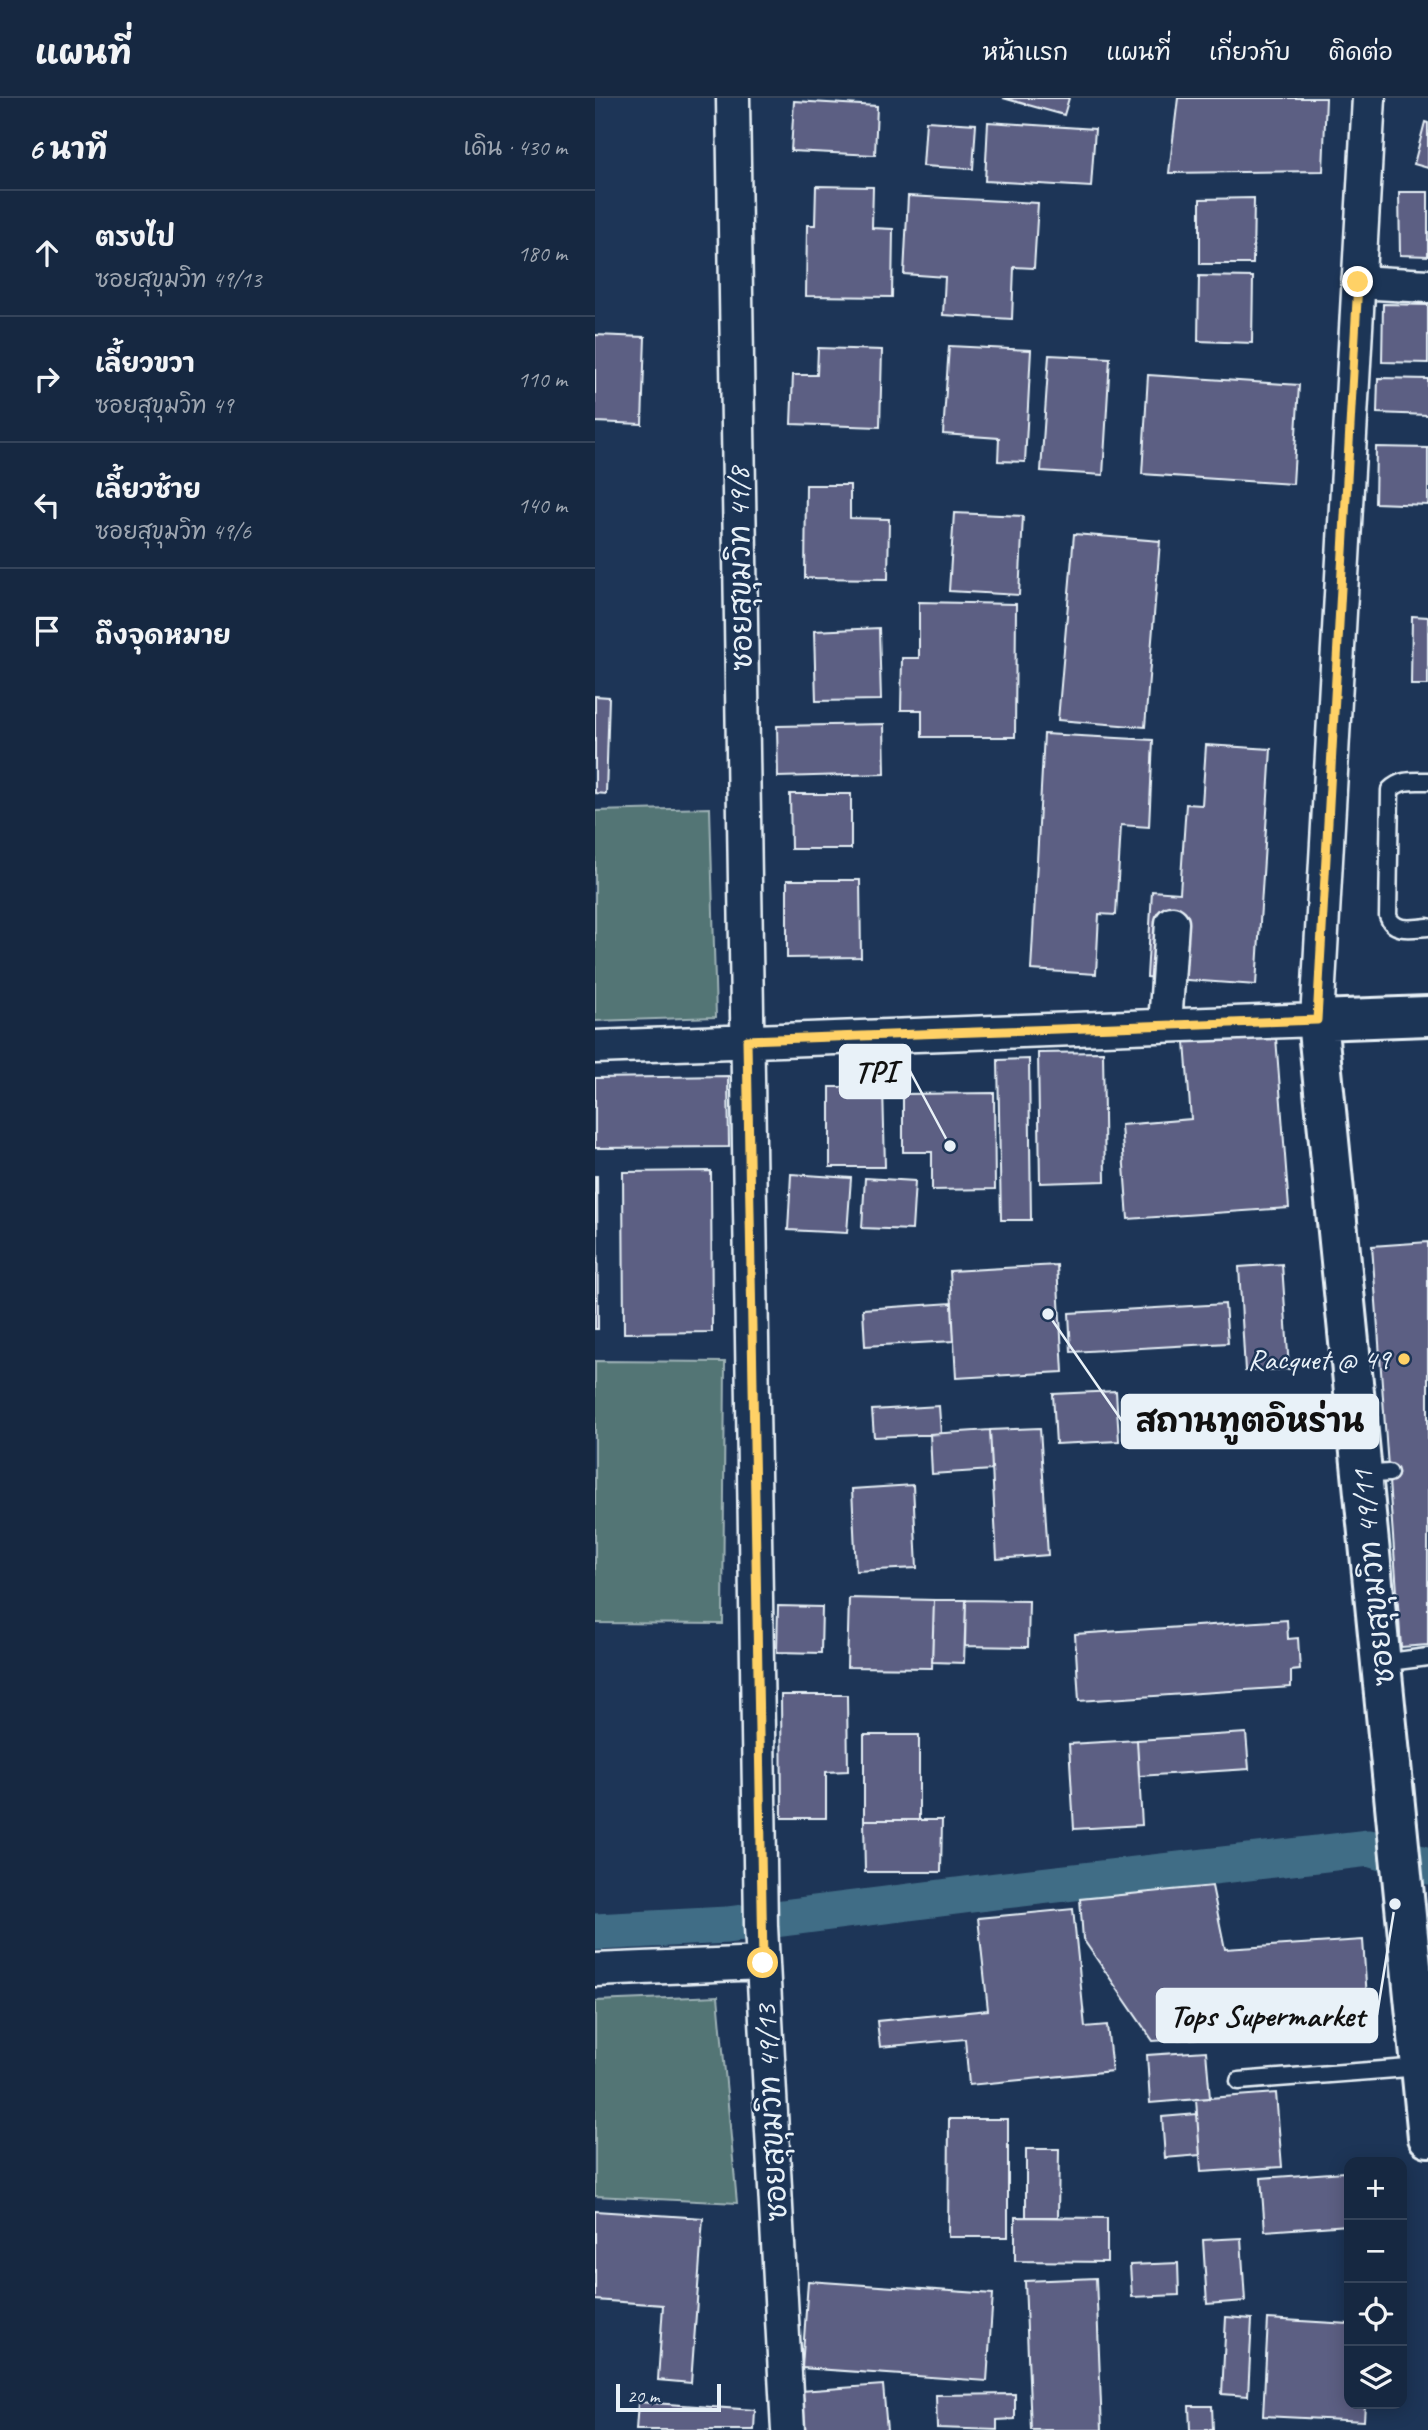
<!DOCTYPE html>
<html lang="th">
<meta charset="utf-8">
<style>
:root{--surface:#162841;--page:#23344c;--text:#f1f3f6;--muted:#9ea6b1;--line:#35445a}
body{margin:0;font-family:Caveat,"Playpen Sans Thai",sans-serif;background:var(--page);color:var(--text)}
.controls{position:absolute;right:21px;bottom:21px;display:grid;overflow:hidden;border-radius:14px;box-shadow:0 4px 18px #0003}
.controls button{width:63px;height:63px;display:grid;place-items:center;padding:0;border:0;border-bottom:2px solid var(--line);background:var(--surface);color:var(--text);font:35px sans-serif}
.scale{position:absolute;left:21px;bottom:18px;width:105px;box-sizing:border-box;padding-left:7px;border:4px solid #e8f1f8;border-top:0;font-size:19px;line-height:24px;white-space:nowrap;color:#e8f1f8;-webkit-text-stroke:5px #1d3557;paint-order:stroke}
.stop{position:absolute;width:21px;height:21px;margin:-16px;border:5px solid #ffd166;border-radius:50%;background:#fff}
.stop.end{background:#ffd166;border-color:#fff;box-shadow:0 2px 7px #0008}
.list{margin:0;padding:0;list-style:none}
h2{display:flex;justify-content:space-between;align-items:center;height:91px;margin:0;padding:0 28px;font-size:30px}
h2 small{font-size:23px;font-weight:400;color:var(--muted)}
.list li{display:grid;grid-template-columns:46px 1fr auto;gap:21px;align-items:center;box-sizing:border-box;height:126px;padding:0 28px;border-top:2px solid var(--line)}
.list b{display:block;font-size:26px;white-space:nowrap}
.list p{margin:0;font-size:23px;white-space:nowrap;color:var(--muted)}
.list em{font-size:23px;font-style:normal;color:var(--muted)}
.icon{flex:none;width:38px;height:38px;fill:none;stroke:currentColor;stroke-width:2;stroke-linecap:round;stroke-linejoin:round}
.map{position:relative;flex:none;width:833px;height:2332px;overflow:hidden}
header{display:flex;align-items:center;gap:42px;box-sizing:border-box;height:98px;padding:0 35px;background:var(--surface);border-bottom:2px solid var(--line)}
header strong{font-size:33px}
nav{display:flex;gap:38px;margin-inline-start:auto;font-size:24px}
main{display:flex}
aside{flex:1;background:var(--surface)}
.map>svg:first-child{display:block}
</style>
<header>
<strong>แผนที่</strong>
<nav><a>หน้าแรก</a><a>แผนที่</a><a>เกี่ยวกับ</a><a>ติดต่อ</a></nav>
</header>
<main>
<aside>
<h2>6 นาที<small>เดิน · 430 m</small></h2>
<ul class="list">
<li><svg class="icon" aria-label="ahead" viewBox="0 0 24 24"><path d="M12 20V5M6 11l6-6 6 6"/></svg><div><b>ตรงไป</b><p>ซอยสุขุมวิท 49/13</p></div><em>180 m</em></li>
<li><svg class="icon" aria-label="right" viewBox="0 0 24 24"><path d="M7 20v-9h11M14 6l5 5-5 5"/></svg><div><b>เลี้ยวขวา</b><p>ซอยสุขุมวิท 49</p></div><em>110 m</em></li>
<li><svg class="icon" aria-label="left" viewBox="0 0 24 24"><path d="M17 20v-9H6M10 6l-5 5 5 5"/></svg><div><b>เลี้ยวซ้าย</b><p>ซอยสุขุมวิท 49/6</p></div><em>140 m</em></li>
<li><svg class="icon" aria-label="arrive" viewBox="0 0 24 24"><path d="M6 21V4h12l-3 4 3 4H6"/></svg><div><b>ถึงจุดหมาย</b></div></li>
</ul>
</aside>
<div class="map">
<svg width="833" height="2332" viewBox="0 0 833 2332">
<rect width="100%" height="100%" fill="#1d3557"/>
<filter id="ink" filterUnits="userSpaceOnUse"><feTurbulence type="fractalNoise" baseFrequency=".0143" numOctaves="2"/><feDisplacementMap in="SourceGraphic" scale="14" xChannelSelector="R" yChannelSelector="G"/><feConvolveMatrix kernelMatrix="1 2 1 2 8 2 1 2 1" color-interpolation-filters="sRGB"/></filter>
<g filter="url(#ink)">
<path fill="#537474" stroke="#9eb2b6" stroke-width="2" d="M 115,710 L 121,919 L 0,923 L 0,713 Z
M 0,1263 L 130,1264 L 128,1526 L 0,1525 Z
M 123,1898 L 142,2105 L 0,2098 L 0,1903 Z"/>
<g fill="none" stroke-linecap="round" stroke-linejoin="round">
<path stroke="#416d86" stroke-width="37" d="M 0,1834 L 132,1827 L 401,1793 L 774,1750 L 833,1768"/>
</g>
<path fill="#5c5f83" stroke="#e8f1f8" stroke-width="2" d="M 408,0 L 474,0 L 469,17 Z
M 583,0 L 731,0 L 728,73 L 574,75 Z
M 199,3 L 282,8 L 280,57 L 196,53 Z
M 331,23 L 381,26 L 378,71 L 328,68 Z
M 393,24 L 500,31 L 496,89 L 390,83 Z
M 830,24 L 833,25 L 833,70 L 819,66 Z
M 221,88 L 278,89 L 277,130 L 298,131 L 297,199 L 211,198 L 212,127 L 220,127 Z
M 804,94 L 833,94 L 833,158 L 805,157 Z
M 313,98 L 443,105 L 439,170 L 419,169 L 417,221 L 348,217 L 350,179 L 309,176 Z
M 659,100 L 658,166 L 605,166 L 605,101 Z
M 604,178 L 658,179 L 657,245 L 603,243 Z
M 788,206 L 833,207 L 833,265 L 787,264 Z
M 0,237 L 50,239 L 47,326 L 0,324 Z
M 354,248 L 436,252 L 430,364 L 403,363 L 404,340 L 348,336 Z
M 223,250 L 287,252 L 285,329 L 196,326 L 198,277 L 222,277 Z
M 454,257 L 515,260 L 508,377 L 446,373 Z
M 553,277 L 704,287 L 698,386 L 547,376 Z
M 783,280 L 833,281 L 833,317 L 782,315 Z
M 781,349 L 833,350 L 833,407 L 780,405 Z
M 211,387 L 255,387 L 255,420 L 294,421 L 293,481 L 210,480 Z
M 359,415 L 428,418 L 424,497 L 354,493 Z
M 479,436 L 565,443 L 550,629 L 463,622 Z
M 324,504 L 421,506 L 420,639 L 327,639 L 327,612 L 306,612 L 307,560 L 324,560 Z
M 817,518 L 833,519 L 833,587 L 816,587 Z
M 284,530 L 286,602 L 221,603 L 219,533 Z
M 0,598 L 14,599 L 11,696 L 0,695 Z
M 289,626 L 290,676 L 183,679 L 182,628 Z
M 449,636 L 558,642 L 554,729 L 526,727 L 521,817 L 504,816 L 501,876 L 436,872 Z
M 611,647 L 676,651 L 661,887 L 552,879 L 557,793 L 585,795 L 591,706 L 607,707 Z
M 195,696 L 256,696 L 256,751 L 196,751 Z
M 192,782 L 265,782 L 266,859 L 192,860 Z
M 680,926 L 694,1110 L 533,1121 L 526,1027 L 596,1021 L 589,932 Z
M 508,954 L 510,1083 L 445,1085 L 443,955 Z
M 434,961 L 436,1122 L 406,1122 L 403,962 Z
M 133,978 L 134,1049 L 0,1050 L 0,980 Z
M 235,989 L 288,989 L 290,1069 L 235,1069 Z
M 399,995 L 400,1091 L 337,1092 L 337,1054 L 308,1054 L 308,996 Z
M 116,1073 L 117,1234 L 29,1235 L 28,1074 Z
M 196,1076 L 256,1080 L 252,1135 L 193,1132 Z
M 0,1078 L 2,1078 L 3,1231 L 0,1231 Z
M 270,1080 L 320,1083 L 317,1132 L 267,1130 Z
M 833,1144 L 833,1547 L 806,1549 L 777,1148 Z
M 687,1166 L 694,1271 L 650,1273 L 644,1169 Z
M 462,1167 L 468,1274 L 361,1280 L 355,1173 Z
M 357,1205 L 359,1243 L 270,1248 L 268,1211 Z
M 630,1206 L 633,1245 L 476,1254 L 474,1215 Z
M 521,1293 L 524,1343 L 461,1346 L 458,1296 Z
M 344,1308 L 346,1336 L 279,1339 L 277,1312 Z
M 445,1330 L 453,1457 L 402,1461 L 395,1332 Z
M 395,1332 L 397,1372 L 337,1376 L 335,1336 Z
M 318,1387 L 322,1470 L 261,1473 L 257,1391 Z
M 254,1500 L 339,1502 L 337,1570 L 252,1569 Z
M 339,1502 L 371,1502 L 369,1565 L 337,1564 Z
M 371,1502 L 434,1503 L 433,1549 L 370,1548 Z
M 183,1508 L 227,1509 L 226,1555 L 182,1554 Z
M 692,1522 L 693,1541 L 703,1540 L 705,1572 L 696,1573 L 696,1589 L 484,1603 L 480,1536 Z
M 186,1597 L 252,1597 L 253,1673 L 231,1674 L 231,1720 L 187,1720 Z
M 651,1635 L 654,1671 L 544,1678 L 542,1642 Z
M 269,1637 L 324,1637 L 324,1722 L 269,1722 Z
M 542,1642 L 547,1727 L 479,1731 L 474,1646 Z
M 269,1722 L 347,1722 L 346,1774 L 270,1774 Z
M 617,1788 L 630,1851 L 768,1842 L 774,1929 L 558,1943 L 488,1841 L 485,1801 Z
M 478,1811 L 490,1929 L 512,1927 L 517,1973 L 374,1987 L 370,1941 L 285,1949 L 282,1923 L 393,1912 L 383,1820 Z
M 611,1953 L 615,2000 L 555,2005 L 552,1957 Z
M 681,1995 L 687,2069 L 606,2074 L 601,2001 Z
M 602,2016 L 605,2057 L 570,2060 L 567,2019 Z
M 354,2021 L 413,2021 L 413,2139 L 353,2139 Z
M 431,2051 L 464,2051 L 463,2119 L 431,2119 Z
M 749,2074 L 753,2127 L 670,2133 L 666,2080 Z
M 0,2113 L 108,2120 L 96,2285 L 63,2282 L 68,2207 L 0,2202 Z
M 420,2119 L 512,2120 L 512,2164 L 420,2163 Z
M 646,2140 L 650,2203 L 612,2206 L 608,2142 Z
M 583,2165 L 584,2197 L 537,2199 L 535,2167 Z
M 501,2180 L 507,2332 L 436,2332 L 430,2183 Z
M 213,2183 L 398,2196 L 392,2283 L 207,2270 Z
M 631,2219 L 657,2221 L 653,2298 L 627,2296 Z
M 673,2221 L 754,2226 L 754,2306 L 770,2306 L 769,2323 L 668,2318 Z
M 288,2287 L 292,2332 L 208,2332 L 205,2293 Z
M 420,2296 L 420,2321 L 402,2322 L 402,2332 L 342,2330 L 341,2297 Z
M 43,2304 L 160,2312 L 159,2332 L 41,2332 Z
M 594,2308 L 617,2308 L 618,2332 L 595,2332 Z"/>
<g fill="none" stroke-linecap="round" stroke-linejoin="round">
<g stroke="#e8f1f8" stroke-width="21">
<path id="service" d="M 833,683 C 818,683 806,681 795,692 L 793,818 C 799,835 818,830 833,829
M 767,1377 L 794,1375
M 786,1565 L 833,1559
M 644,1983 L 826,1969"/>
</g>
<g stroke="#e8f1f8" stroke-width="37">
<path id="minor" d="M 138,0 L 166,1828 L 193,2332
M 763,184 L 833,188
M 570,927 L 577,825
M 0,949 L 722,922 L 774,0
M 0,1872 L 168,1865"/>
</g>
<g stroke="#e8f1f8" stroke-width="44">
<path id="tertiary" d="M 833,918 L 722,922 L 833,2039"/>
</g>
<use href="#service" stroke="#1d3557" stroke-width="16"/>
<use href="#minor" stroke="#1d3557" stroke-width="32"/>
<use href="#tertiary" stroke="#1d3557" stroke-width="38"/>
</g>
</g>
<g fill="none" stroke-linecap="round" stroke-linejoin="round" filter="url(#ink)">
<path stroke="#ffd166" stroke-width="9" d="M 168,1865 L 152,942 L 722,922 L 763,184"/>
</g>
<circle fill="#ffd166" stroke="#1d3557" stroke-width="2.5" cx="809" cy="1261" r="7"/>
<g text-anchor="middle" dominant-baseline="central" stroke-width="5" stroke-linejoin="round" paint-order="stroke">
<g font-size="30" fill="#e8f1f8" stroke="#1d3557">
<text transform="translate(145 471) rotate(-91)">ซอยสุขุมวิท 49/8</text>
<text transform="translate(778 1480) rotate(-96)">ซอยสุขุมวิท 49/11</text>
<text transform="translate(176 2015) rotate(-93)">ซอยสุขุมวิท 49/13</text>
</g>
<g font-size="30" fill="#e8f1f8" stroke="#1d3557" text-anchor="end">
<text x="795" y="1261">Racquet @ 49</text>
</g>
</g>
<path fill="none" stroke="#e8f1f8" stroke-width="2.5" d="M355 1048L315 973M453 1216L527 1323M800 1806L782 1917"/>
<g fill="#e8f1f8" stroke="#1d3557" stroke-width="2.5">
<circle cx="355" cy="1048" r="7"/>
<circle cx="453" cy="1216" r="7"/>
<circle cx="800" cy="1806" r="7"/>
</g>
<g fill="#e8f1f8" stroke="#e8f1f8" stroke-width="2.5">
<rect x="245" y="947" width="70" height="53" rx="7"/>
<rect x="527" y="1297" width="256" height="53" rx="7"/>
<rect x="562" y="1891" width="220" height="53" rx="7"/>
</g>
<g font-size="32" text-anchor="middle" font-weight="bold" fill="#111">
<text x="280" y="984">TPI</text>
<text x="655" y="1334">สถานทูตอิหร่าน</text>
<text x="672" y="1928">Tops Supermarket</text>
</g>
</svg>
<div class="controls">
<button>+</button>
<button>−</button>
<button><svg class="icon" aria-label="locate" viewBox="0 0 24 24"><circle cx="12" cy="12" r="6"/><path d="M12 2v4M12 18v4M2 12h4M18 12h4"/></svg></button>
<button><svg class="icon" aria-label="layers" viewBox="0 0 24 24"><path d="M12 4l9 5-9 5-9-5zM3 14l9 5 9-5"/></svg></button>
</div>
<div class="scale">20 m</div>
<div class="stop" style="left:168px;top:1865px"></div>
<div class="stop end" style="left:763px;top:184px"></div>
</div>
</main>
